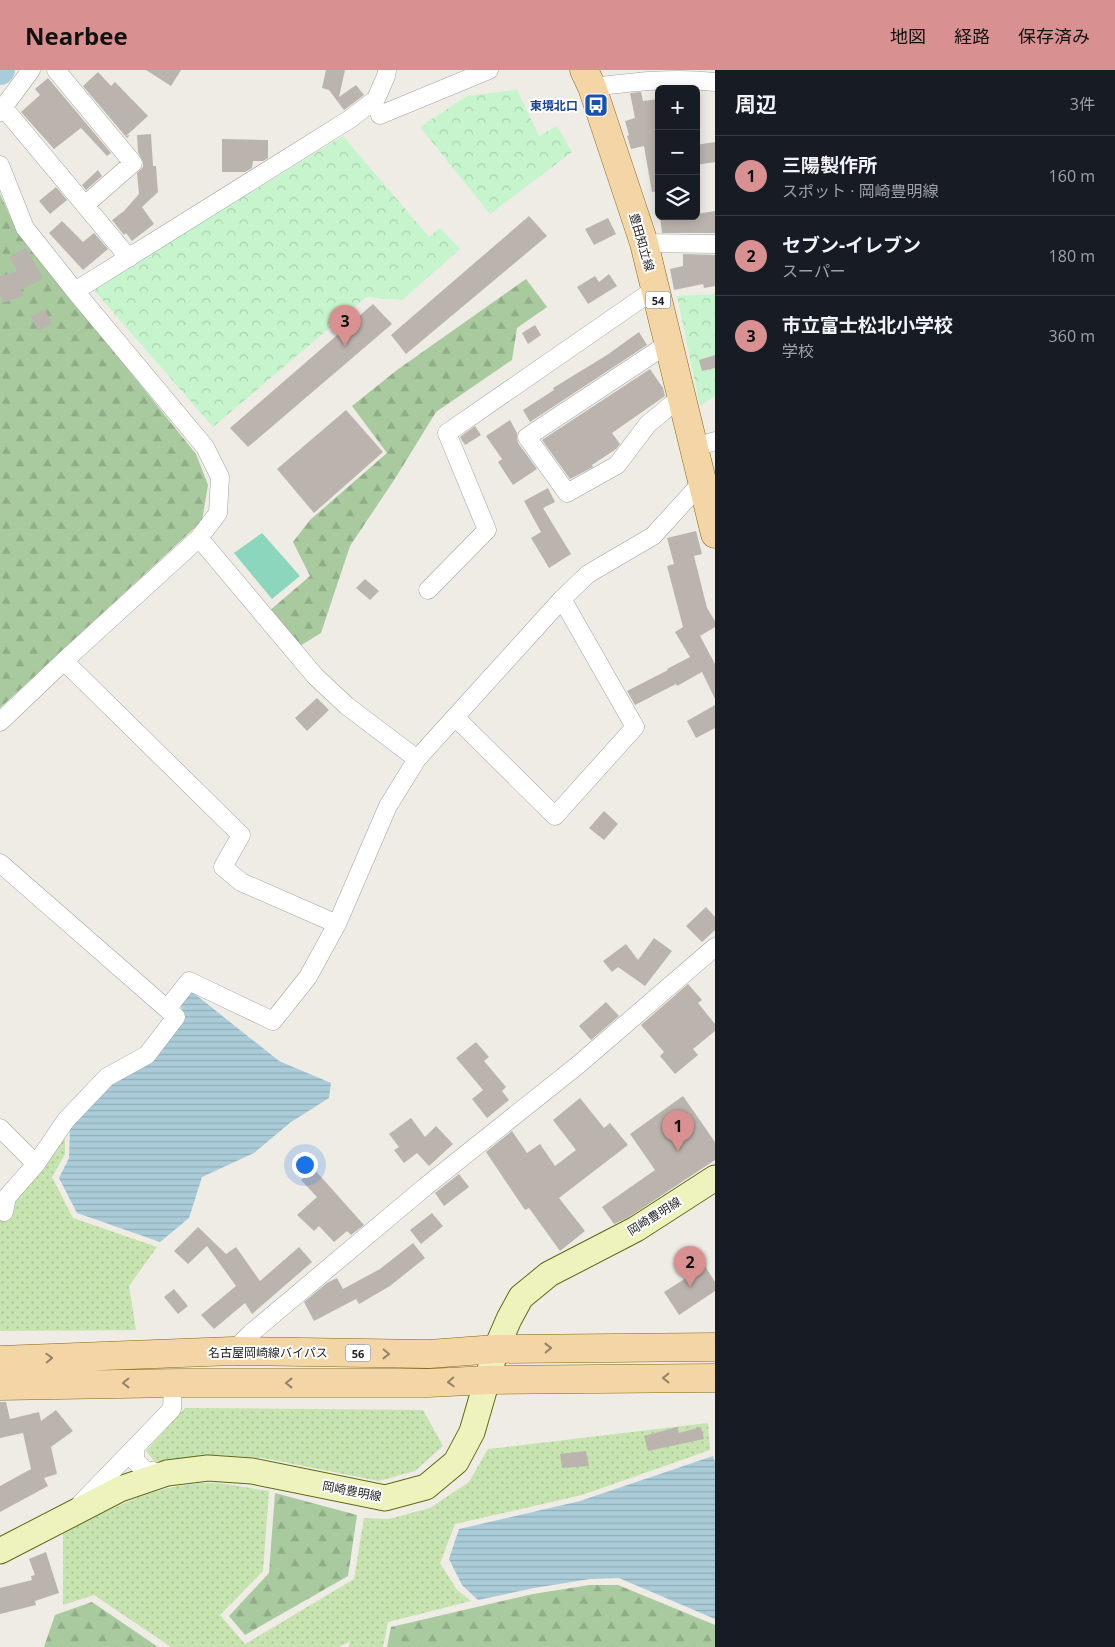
<!DOCTYPE html>
<html lang="ja">
<meta charset="utf-8">
<style>
:root{--surface:#171b24;--page:#242831;--text:#f1f3f6;--muted:#9ea1a6;--line:#363941;--accent:#d89190}
body{margin:0;font-family:"Open Sans","Noto Sans JP",sans-serif;background:var(--page);color:var(--text)}
.controls{position:absolute;right:15px;top:15px;display:grid;overflow:hidden;border-radius:8px;box-shadow:0 2px 12px #0003}
.controls button{width:45px;height:45px;display:grid;place-items:center;padding:0;border:0;border-bottom:1px solid var(--line);background:var(--surface);color:var(--text);font:25px sans-serif}
.you{position:absolute;left:304px;top:1094px;width:18px;height:18px;margin:-12px;border:4px solid #fff;border-radius:50%;background:#1a73e8;box-shadow:0 0 0 8px #1a73e833}
.badge{display:grid;place-items:center;width:32px;height:32px;border-radius:50%;background:var(--accent);color:#111;font-size:16px;font-weight:700}
.pin{position:absolute;translate:-50% -41px;filter:drop-shadow(0 1px 2px #0008)}
.pin::after{content:'';position:absolute;top:26px;width:18px;height:15px;background:inherit;clip-path:polygon(0 0,100% 0,50% 100%)}
.list{margin:0;padding:0;list-style:none}
h2{display:flex;justify-content:space-between;align-items:center;height:65px;margin:0;padding:0 20px;font-size:21px}
h2 small{font-size:16px;font-weight:400;color:var(--muted)}
.list li{display:grid;grid-template-columns:32px 1fr auto;gap:15px;align-items:center;box-sizing:border-box;height:80px;padding:0 20px;border-top:1px solid var(--line)}
.list b{display:block;font-size:19px;white-space:nowrap}
.list p{margin:0;font-size:16px;white-space:nowrap;color:var(--muted)}
.list em{font-size:16px;font-style:normal;color:var(--muted)}
.icon{flex:none;width:28px;height:28px;fill:none;stroke:currentColor;stroke-width:2;stroke-linecap:round;stroke-linejoin:round}
.map{position:relative;flex:none;width:715px;height:1577px;overflow:hidden}
header{display:flex;align-items:center;gap:30px;box-sizing:border-box;height:70px;padding:0 25px;background:var(--accent);color:#111}
header strong{font-size:24px}
nav{display:flex;gap:28px;margin-inline-start:auto;font-size:18px}
main{display:flex}
aside{flex:1;background:var(--surface)}
.map>svg:first-child{display:block}
</style>
<header>
<strong>Nearbee</strong>
<nav><a>地図</a><a>経路</a><a>保存済み</a></nav>
</header>
<main>
<div class="map">
<svg width="715" height="1577" viewBox="0 0 715 1577">
<defs>
<pattern id="grass-dots" width="8" height="8" patternUnits="userSpaceOnUse" patternTransform="scale(1.25)"><rect width="8" height="8" fill="#c7e3b0"/><path d="M2 2h.1M6 6h.1" fill="none" stroke="#aac297" stroke-width="1.8" stroke-linecap="round"/></pattern>
<pattern id="forest-firs" width="22" height="20" patternUnits="userSpaceOnUse" patternTransform="scale(1.25)"><rect width="22" height="20" fill="#a9c99e"/><path d="M5 1l3.5 6h-7zM16 11l3.5 6h-7z" fill="#91ac88"/></pattern>
<pattern id="park-crowns" width="20" height="18" patternUnits="userSpaceOnUse" patternTransform="scale(1.25)"><rect width="20" height="18" fill="#c6f4cc"/><path d="M2 6a3 3 0 1 1 6 0M12 15a3 3 0 1 1 6 0" fill="none" stroke="#aad1af"/></pattern>
<pattern id="water-rules" width="6" height="5" patternUnits="userSpaceOnUse" patternTransform="scale(1.25)"><rect width="6" height="5" fill="#aacbd8"/><path d="M0 2.5h6" fill="none" stroke="#92aeb9"/></pattern>
</defs>
<rect width="100%" height="100%" fill="#eeece5"/>
<path fill="url(#grass-dots)" d="M 65,1060 L 65,1084 L 52,1107 L 73,1148 L 157,1177 L 129,1216 L 136,1260 L 0,1261 L 0,1150 L 9,1147 L 13,1131 Z
M 185,1338 L 423,1340 L 443,1376 L 415,1401 L 379,1411 L 263,1388 L 214,1385 L 155,1392 L 146,1381 Z
M 708,1353 L 710,1380 L 582,1425 L 455,1454 L 440,1493 L 457,1520 L 471,1531 L 388,1552 L 383,1577 L 349,1577 L 350,1571 L 339,1577 L 171,1577 L 94,1525 L 63,1535 L 63,1463 C 110,1439 160,1411 215,1413 C 233,1414 251,1419 269,1421 L 263,1501 L 220,1545 L 245,1574 L 354,1509 L 364,1448 L 389,1449 L 430,1438 L 469,1412 L 488,1379 Z"/>
<path fill="url(#forest-firs)" d="M 0,124 L 17,161 L 196,384 L 208,415 L 202,451 L 0,638 Z
M 526,209 L 547,237 L 517,258 L 512,290 L 436,342 L 396,407 L 350,476 L 321,563 L 298,577 L 268,542 L 310,506 L 293,472 L 310,450 L 387,383 L 352,336 L 397,300 Z
M 275,1423 L 357,1445 L 348,1506 L 245,1565 L 229,1546 L 269,1503 Z
M 590,1515 L 618,1515 L 715,1555 L 715,1577 L 387,1577 L 391,1557 L 533,1524 Z
M 92,1532 L 158,1577 L 44,1577 L 55,1545 Z"/>
<path fill="url(#park-crowns)" d="M 517,20 L 539,66 L 557,56 L 572,82 L 490,144 L 420,57 L 467,26 Z
M 343,66 L 429,167 L 440,158 L 460,179 L 402,230 L 366,227 L 213,357 L 93,219 Z
M 715,224 L 715,326 L 700,336 L 677,226 Z"/>
<path fill="#8bd6bc" d="M 262,463 L 300,506 L 272,529 L 234,483 Z"/>
<path fill="url(#water-rules)" d="M 191,921 L 279,991 L 331,1013 L 329,1028 L 291,1052 L 254,1083 L 202,1107 L 189,1148 L 160,1172 L 77,1143 L 59,1108 L 69,1088 L 70,1057 L 112,1014 L 184,946 L 180,932 Z
M 713,1386 L 715,1392 L 715,1549 L 619,1508 L 590,1509 L 534,1518 L 478,1530 L 462,1515 L 449,1489 L 459,1459 L 580,1431 Z"/>
<g fill="none" stroke-linecap="round" stroke-linejoin="round">
<path stroke="#aacbd8" stroke-width="28" d="M 0,1 L 1,0"/>
</g>
<path fill="#bbb4ae" d="M 146,0 L 181,0 L 171,16 Z
M 326,0 L 345,0 L 339,27 L 356,15 L 364,25 L 344,40 L 329,20 L 322,18 Z
M 98,2 L 111,16 L 115,12 L 148,46 L 126,66 L 130,65 L 127,68 L 83,16 Z
M 48,8 L 111,83 L 107,86 L 81,58 L 54,79 L 21,42 L 40,25 L 35,19 Z
M 641,22 L 643,31 L 659,29 L 659,121 L 652,122 L 644,76 L 631,79 L 627,66 L 629,65 L 625,51 L 635,48 L 630,23 Z
M 151,64 L 153,96 L 156,96 L 158,122 L 142,137 L 154,154 L 132,171 L 126,163 L 124,165 L 112,150 L 124,141 L 139,124 L 137,103 L 143,97 L 143,92 L 138,82 L 137,65 Z
M 222,69 L 268,70 L 268,88 L 263,91 L 253,91 L 252,98 L 245,102 L 222,102 Z
M 715,72 L 715,92 L 696,95 L 696,75 Z
M 98,100 L 102,106 L 86,120 L 82,115 Z
M 56,117 L 67,130 L 50,144 L 39,131 Z
M 715,141 L 715,163 L 662,163 L 660,146 L 696,146 L 696,144 Z
M 529,146 L 547,166 L 406,284 L 391,265 Z
M 608,148 L 616,164 L 594,175 L 585,159 Z
M 62,151 L 83,172 L 94,163 L 108,179 L 83,200 L 49,163 Z
M 26,178 L 43,208 L 21,220 L 23,226 L 3,233 L 0,224 L 0,206 L 17,201 L 9,187 Z
M 683,184 L 715,185 L 715,216 L 704,218 L 703,214 L 674,220 L 670,199 L 683,196 Z
M 609,204 L 617,216 L 588,234 L 577,217 L 595,206 L 599,212 Z
M 373,234 L 392,254 L 248,377 L 230,358 Z
M 45,240 L 52,254 L 38,261 L 31,246 Z
M 535,255 L 541,265 L 528,274 L 522,263 Z
M 639,262 L 647,275 L 530,352 L 523,340 L 554,320 L 553,318 L 607,285 Z
M 715,285 L 715,298 L 702,301 L 699,290 Z
M 650,299 L 663,318 L 665,326 L 612,363 L 620,374 L 616,379 L 592,395 L 593,397 L 570,409 L 542,370 Z
M 346,340 L 383,382 L 314,443 L 277,399 Z
M 510,350 L 517,363 L 517,368 L 518,373 L 537,399 L 513,415 L 498,392 L 502,389 L 486,366 Z
M 475,356 L 481,365 L 465,375 L 460,367 Z
M 548,418 L 555,432 L 543,438 L 571,484 L 549,498 L 531,468 L 541,462 L 524,431 Z
M 696,461 L 702,484 L 694,486 L 707,538 L 715,551 L 715,557 L 700,566 L 715,594 L 715,629 L 702,602 L 677,616 L 676,614 L 635,635 L 627,621 L 668,600 L 667,599 L 690,587 L 675,562 L 683,557 L 667,496 L 674,494 L 667,468 Z
M 365,509 L 379,521 L 370,530 L 356,518 Z
M 317,628 L 329,640 L 307,661 L 295,648 Z
M 715,635 L 715,658 L 696,668 L 687,651 Z
M 604,741 L 618,754 L 604,770 L 589,758 Z
M 706,837 L 715,847 L 715,860 L 702,872 L 686,856 Z
M 654,868 L 672,881 L 645,916 L 618,897 L 612,902 L 603,891 L 626,874 L 638,890 Z
M 688,914 L 702,930 L 698,933 L 715,954 L 715,961 L 693,979 L 698,985 L 675,1004 L 660,986 L 664,982 L 641,955 Z
M 606,932 L 619,946 L 591,970 L 579,956 Z
M 476,972 L 489,987 L 484,991 L 506,1017 L 502,1021 L 509,1030 L 487,1048 L 472,1029 L 483,1020 L 456,988 Z
M 683,1026 L 715,1072 L 715,1090 L 629,1147 L 614,1154 L 602,1137 L 655,1100 L 630,1064 Z
M 580,1028 L 604,1058 L 610,1053 L 628,1075 L 559,1128 L 585,1161 L 560,1181 L 529,1138 L 525,1140 L 486,1082 L 512,1061 L 527,1083 L 540,1074 L 555,1096 L 576,1080 L 553,1050 Z
M 411,1048 L 425,1067 L 436,1056 L 453,1074 L 429,1096 L 417,1083 L 404,1093 L 394,1080 L 399,1077 L 389,1064 Z
M 314,1099 L 364,1155 L 351,1165 L 347,1161 L 334,1172 L 319,1156 L 314,1161 L 297,1145 L 317,1127 L 301,1110 Z
M 459,1104 L 469,1117 L 444,1136 L 435,1123 Z
M 432,1143 L 443,1156 L 421,1174 L 410,1160 Z
M 198,1157 L 226,1184 L 236,1177 L 260,1211 L 299,1177 L 312,1192 L 252,1244 L 245,1233 L 214,1259 L 201,1245 L 236,1216 L 207,1176 L 188,1194 L 174,1181 Z
M 413,1173 L 425,1188 L 390,1216 L 359,1234 L 356,1229 L 314,1251 L 304,1232 L 327,1213 L 337,1208 L 343,1219 L 380,1199 Z
M 705,1196 L 715,1212 L 715,1221 L 679,1245 L 664,1222 Z
M 174,1219 L 188,1236 L 178,1244 L 164,1227 Z
M 0,1332 L 6,1332 L 10,1349 L 39,1342 L 41,1351 L 56,1340 L 73,1361 L 51,1377 L 57,1404 L 44,1408 L 48,1416 L 0,1442 L 0,1416 L 31,1399 L 23,1363 L 0,1368 Z
M 677,1357 L 679,1363 L 701,1357 L 704,1369 L 648,1381 L 644,1366 Z
M 586,1381 L 589,1396 L 562,1398 L 560,1384 Z
M 46,1482 L 59,1523 L 35,1531 L 36,1535 L 0,1544 L 0,1518 L 32,1510 L 31,1506 L 35,1505 L 29,1489 Z"/>
<g fill="none" stroke-linecap="round" stroke-linejoin="round">
<g stroke="#a2a2a2" stroke-width="19">
<path id="street" d="M 56,0 L 133,93 L 85,135
M 592,17 C 633,12 673,7 715,12
M 3,37 L 129,188
M 0,42 L 31,0
M 380,45 L 489,0
M 0,95 L 25,158 L 75,221 L 205,377 L 220,407 L 218,443 L 199,468 L 64,591 L 0,652
M 644,173 L 715,174
M 75,221 L 350,49 L 376,29 L 386,6 L 387,0
M 669,273 L 527,367 L 567,423 L 617,395 L 648,354 L 682,326
M 695,377 L 715,371
M 199,468 L 315,606 L 347,636 L 417,689
M 428,520 L 487,460 L 447,363 L 655,219
M 64,591 L 241,765 L 223,797 L 241,812 L 337,854
M 455,647 L 555,746 L 635,657 L 562,529
M 0,793 L 167,939
M 0,1058 L 36,1094
M 4,1142 L 7,1127 L 36,1094 L 66,1050 L 107,1007 L 147,985 L 176,947 L 167,939 L 189,911 L 273,951 L 308,907 L 337,854 L 388,736 L 417,689 L 562,529 L 588,504 L 653,466 L 703,411
M 233,1281 L 250,1264 L 425,1117 L 578,995 L 715,877
M 135,1378 L 135,1391 L 145,1400 L 165,1403
M 81,1433 L 172,1339 L 173,1313"/>
</g>
<g stroke="#5d6b10" stroke-width="27">
<path id="secondary" d="M 0,1481 L 120,1419 L 167,1403 L 208,1398 L 252,1401 L 385,1428 L 426,1417 L 456,1392 L 472,1362 L 496,1279 L 509,1249 L 521,1227 L 549,1204 L 636,1159 L 715,1108"/>
</g>
<g stroke="#8a660f" stroke-width="29">
<path id="primary" d="M 584,0 L 592,17 L 644,173 L 715,464
M 0,1290 L 233,1281 L 429,1284 L 496,1279 L 715,1277
M 0,1316 L 178,1313 L 428,1313 L 488,1310 L 715,1308"/>
</g>
<use href="#street" stroke="#fff" stroke-width="18"/>
<use href="#secondary" stroke="#eef3be" stroke-width="25"/>
<use href="#primary" stroke="#f3d5a6" stroke-width="28"/>
</g>
<defs><path id="oneway-chevron" d="M-2-3.5L2.5 0L-2 3.5" fill="none" stroke-width="1.6" stroke-linecap="round" stroke-linejoin="round" transform="scale(1.25)"/></defs>
<g stroke="#938369">
<use href="#oneway-chevron" transform="translate(548 1278) rotate(-1)"/>
<use href="#oneway-chevron" transform="translate(386 1284) rotate(1)"/>
<use href="#oneway-chevron" transform="translate(49 1288) rotate(-2)"/>
<use href="#oneway-chevron" transform="translate(666 1308) rotate(180)"/>
<use href="#oneway-chevron" transform="translate(451 1312) rotate(177)"/>
<use href="#oneway-chevron" transform="translate(126 1313) rotate(179)"/>
<use href="#oneway-chevron" transform="translate(289 1313) rotate(-180)"/>
</g>
<defs>
<g id="bus-square" transform="scale(1.25)"><rect x="-9" y="-9" width="18" height="18" rx="4" fill="#1a4fb4" stroke="#fff"/><path d="M-5-6H5V4H4V6H2V4H-2V6H-4V4H-5ZM-3.5-4V0h7V-4ZM-3.5 1.2v1.5H-2V1.2ZM2 1.2v1.5H3.5V1.2Z" fill="#fff"/></g>
</defs>
<g fill-rule="evenodd">
<use href="#bus-square" x="596" y="35"/>
</g>
<g text-anchor="middle" dominant-baseline="central" stroke-width="4" stroke-linejoin="round" paint-order="stroke">
<g fill="#fff" stroke="#626262" stroke-width="1">
<rect x="645.5" y="221.5" width="25" height="17" rx="4"/>
<rect x="345.5" y="1274.5" width="25" height="17" rx="4"/>
</g>
<g font-size="11" font-weight="bold" fill="#1e1e1e">
<text x="658" y="230">54</text>
<text x="358" y="1283">56</text>
</g>
<g font-size="12" font-weight="bold" fill="#164399" stroke="#fff" text-anchor="end">
<text x="578" y="35">東境北口</text>
</g>
<g font-size="12" fill="#1e1e1e" stroke="#fff">
<text transform="translate(642 172) rotate(74)">豊田知立線</text>
<text transform="translate(654 1146) rotate(-32)">岡崎豊明線</text>
<text x="268" y="1282">名古屋岡崎線バイパス</text>
<text transform="translate(352 1421) rotate(11)">岡崎豊明線</text>
</g>
</g>
</svg>
<div class="controls">
<button>+</button>
<button>−</button>
<button><svg class="icon" aria-label="layers" viewBox="0 0 24 24"><path d="M12 4l9 5-9 5-9-5zM3 14l9 5 9-5"/></svg></button>
</div>
<div class="you"></div>
<div class="pin badge" style="left:678px;top:1081px">1</div>
<div class="pin badge" style="left:690px;top:1217px">2</div>
<div class="pin badge" style="left:345px;top:276px">3</div>
</div>
<aside>
<h2>周辺<small>3件</small></h2>
<ul class="list">
<li><span class="badge">1</span><div><b>三陽製作所</b><p>スポット · 岡崎豊明線</p></div><em>160 m</em></li>
<li><span class="badge">2</span><div><b>セブン-イレブン</b><p>スーパー</p></div><em>180 m</em></li>
<li><span class="badge">3</span><div><b>市立富士松北小学校</b><p>学校</p></div><em>360 m</em></li>
</ul>
</aside>
</main>
